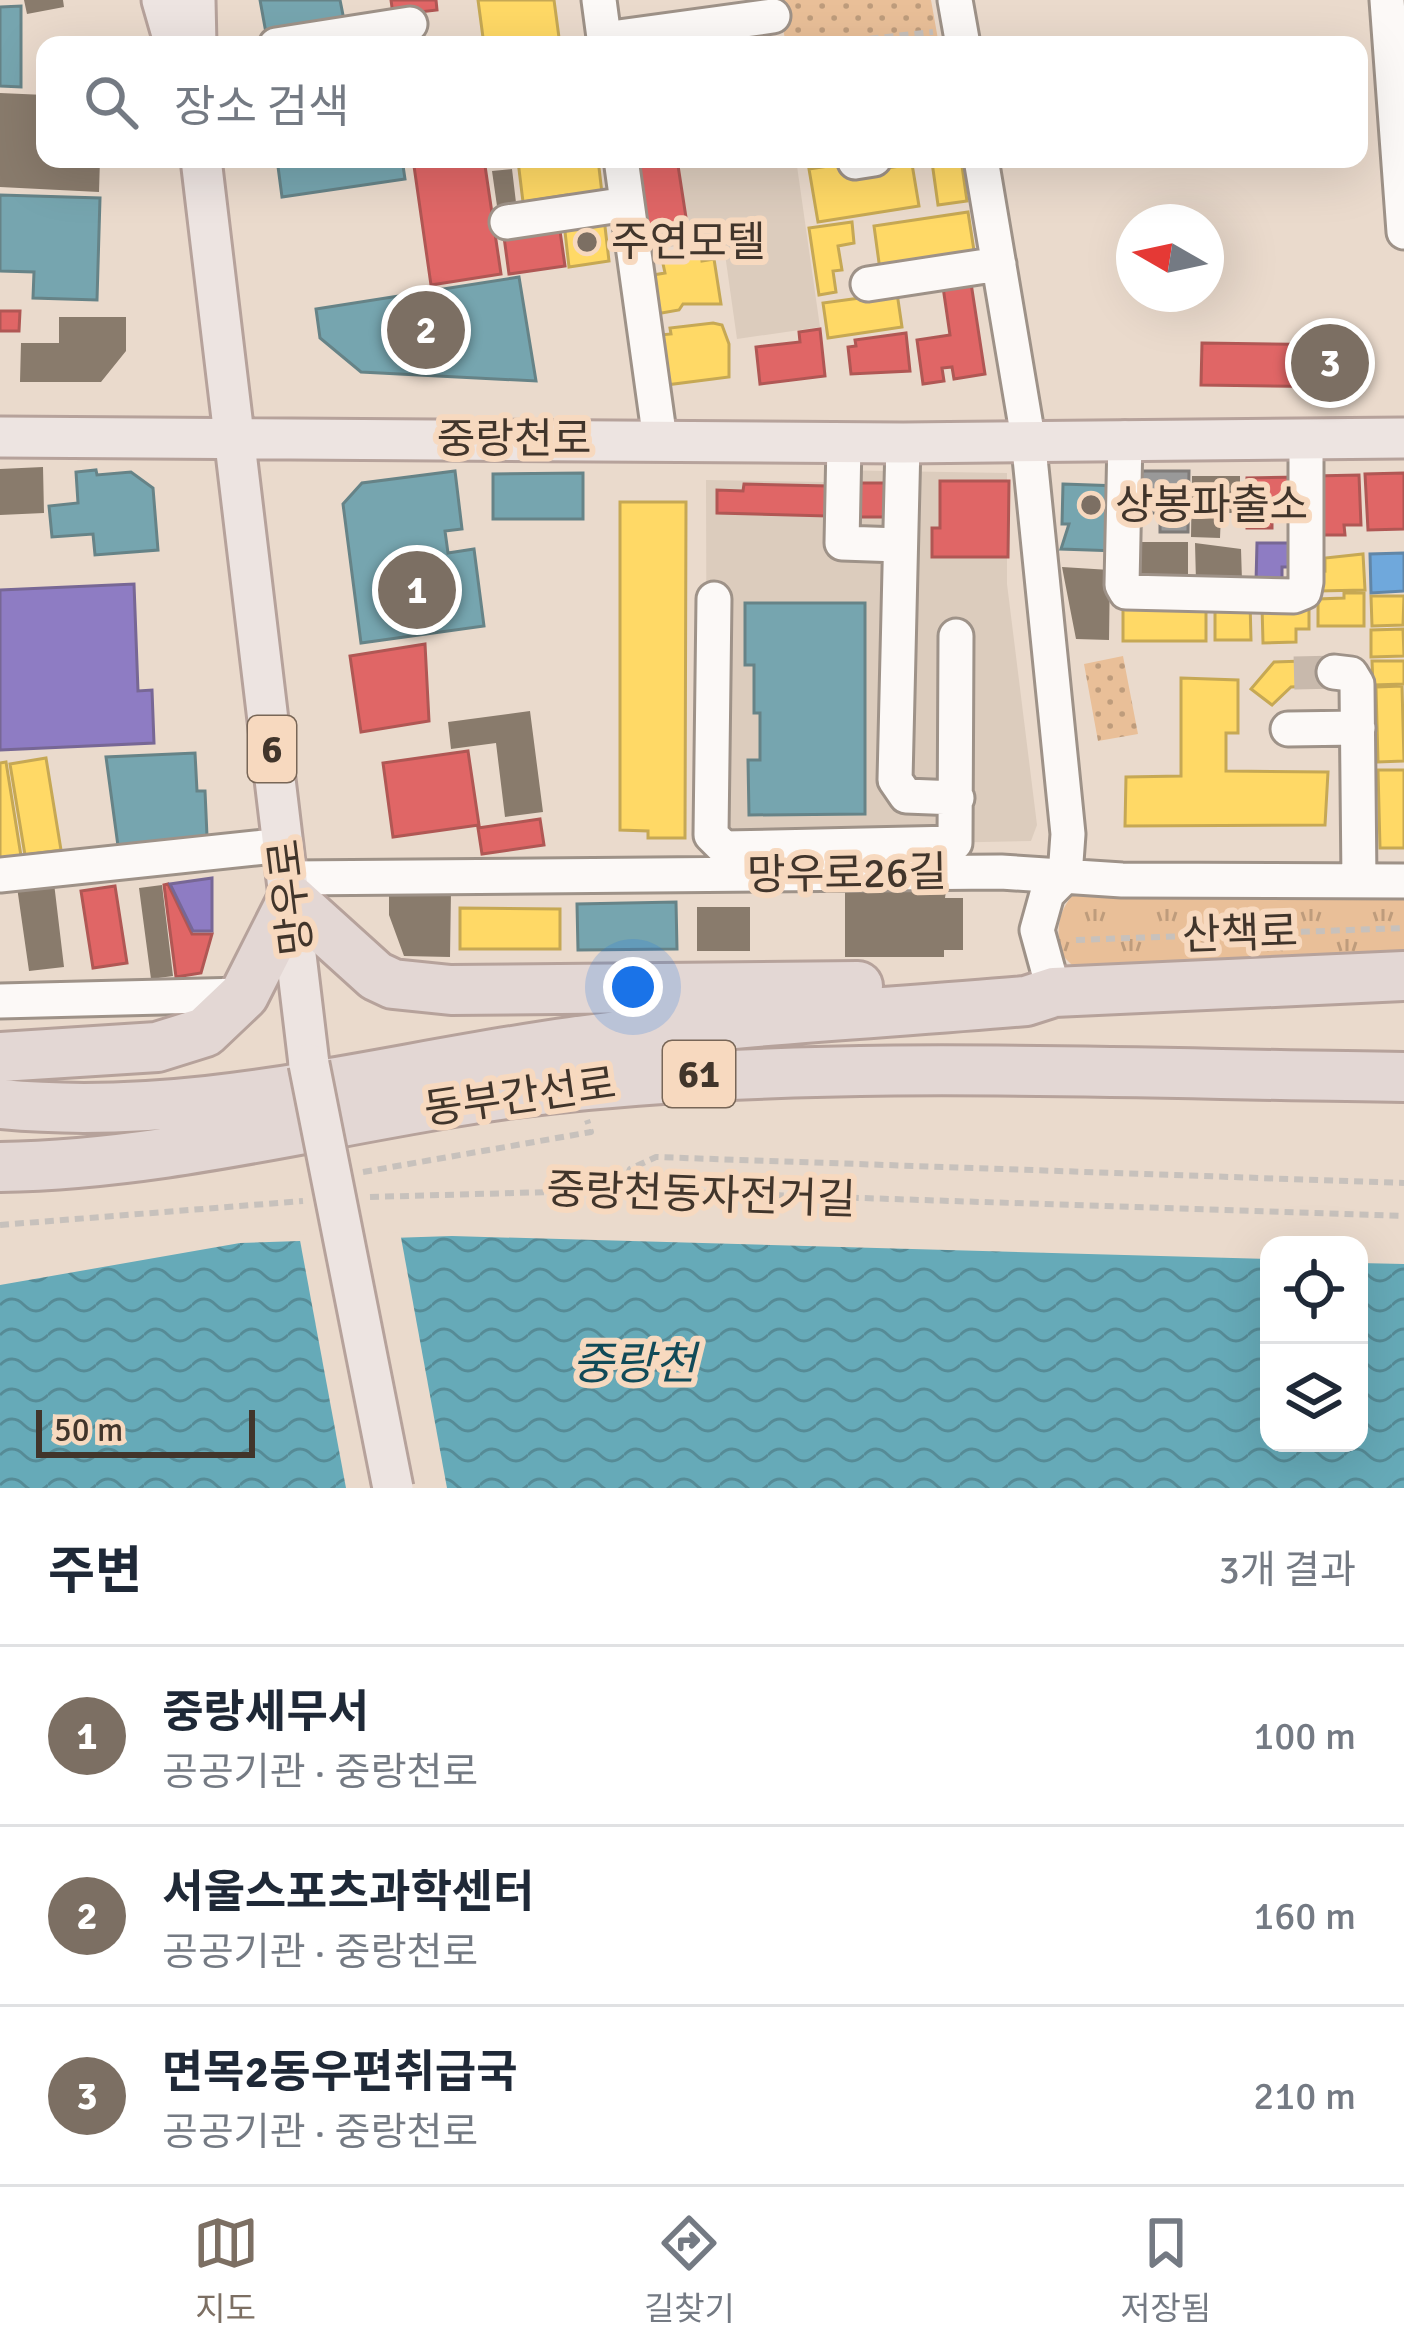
<!DOCTYPE html>
<html lang="ko">
<meta charset="utf-8">
<style>
:root{--surface:#fff;--page:#f6f6f7;--text:#1f2937;--muted:#747a83;--line:#e0e1e3;--accent:#7c6f63}
body{margin:0;font-family:Signika,"Noto Sans KR",sans-serif;background:var(--page);color:var(--text)}
.controls{position:absolute;right:36px;bottom:36px;display:grid;overflow:hidden;border-radius:24px;box-shadow:0 12px 48px #0002}
.controls button{width:108px;height:108px;display:grid;place-items:center;padding:0;border:0;border-bottom:3px solid var(--line);background:var(--surface);color:var(--text);font:60px sans-serif}
.compass{position:absolute;left:1116px;top:204px;width:108px;height:108px;border-radius:50%;background:var(--surface);box-shadow:0 12px 48px #0002;rotate:279deg}
.scale{position:absolute;left:36px;bottom:30px;width:219px;box-sizing:border-box;padding-left:12px;border:6px solid #41352b;border-top:0;font-size:33px;line-height:42px;white-space:nowrap;color:#41352b;-webkit-text-stroke:9px #f7d9bf;paint-order:stroke}
.you{position:absolute;left:633px;top:987px;width:42px;height:42px;margin:-30px;border:9px solid #fff;border-radius:50%;background:#1a73e8;box-shadow:0 0 0 18px #1a73e833}
.badge{display:grid;place-items:center;width:78px;height:78px;border-radius:50%;background:var(--accent);color:#fff;font-size:39px;font-weight:700}
.pin{position:absolute;translate:-50% -50%;border:6px solid #fff;box-shadow:0 3px 12px #0006}
.list{margin:0;padding:0;list-style:none}
h2{display:flex;justify-content:space-between;align-items:center;height:156px;margin:0;padding:0 48px;font-size:51px}
h2 small{font-size:39px;font-weight:400;color:var(--muted)}
.list li{display:grid;grid-template-columns:78px 1fr auto;gap:36px;align-items:center;box-sizing:border-box;height:180px;padding:0 48px;border-top:3px solid var(--line)}
.list b{display:block;font-size:45px;white-space:nowrap}
.list p{margin:0;font-size:39px;white-space:nowrap;color:var(--muted)}
.list em{font-size:39px;font-style:normal;color:var(--muted)}
.icon{flex:none;width:66px;height:66px;fill:none;stroke:currentColor;stroke-width:2;stroke-linecap:round;stroke-linejoin:round}
.map{position:relative;flex:none;width:1404px;height:1488px;overflow:hidden}
.search{position:absolute;background:var(--surface);box-shadow:0 12px 48px #0002;left:36px;right:36px;top:36px;height:132px;display:flex;align-items:center;gap:30px;box-sizing:border-box;padding:0 42px;border-radius:24px;color:var(--muted);font-size:45px}
.sheet{height:696px;background:var(--surface)}
nav{display:flex;justify-content:space-around;align-items:center;box-sizing:border-box;height:168px;border-top:3px solid var(--line);background:var(--surface);font-size:33px;color:var(--muted)}
nav a{display:grid;justify-items:center;gap:6px}
nav .on{color:var(--accent)}
.map>svg:first-child{display:block}
</style>
<div class="map">
<svg width="1404" height="1488" viewBox="0 0 1404 1488">
<defs>
<pattern id="grass-tufts" width="24" height="20" patternUnits="userSpaceOnUse" patternTransform="scale(3)"><rect width="24" height="20" fill="#e9bf98"/><path d="M3 7l-1-3M5 7V3M7 7l1-3M15 17l-1-3M17 17v-4M19 17l1-3" fill="none" stroke="#be9c7c"/></pattern>
<pattern id="park-dots" width="8" height="8" patternUnits="userSpaceOnUse" patternTransform="scale(3)"><rect width="8" height="8" fill="#e9bf98"/><path d="M2 2h.1M6 6h.1" fill="none" stroke="#be9c7c" stroke-width="1.8" stroke-linecap="round"/></pattern>
<pattern id="water-waves" width="16" height="10" patternUnits="userSpaceOnUse" patternTransform="scale(3)"><rect width="16" height="10" fill="#66aab8"/><path d="M0 5q4-4 8 0t8 0" fill="none" stroke="#568b96"/></pattern>
</defs>
<rect width="100%" height="100%" fill="#eadacc"/>
<path fill="#dcccbd" d="M 627,159 L 796,159 L 820,327 L 737,339 L 723,240 L 640,251 Z
M 825,470 L 1007,473 L 1007,584 L 1037,825 L 1031,841 L 707,848 L 706,480 L 824,482 Z"/>
<path fill="url(#grass-tufts)" d="M 1080,888 L 1130,896 L 1404,898 L 1404,961 L 1074,967 L 1061,954 C 1055,927 1059,906 1080,888 Z"/>
<path fill="url(#park-dots)" d="M 778,0 L 931,0 L 939,45 L 786,45 Z
M 1123,656 L 1138,734 L 1098,741 L 1084,664 Z"/>
<path fill="url(#water-waves)" d="M 452,1236 L 1269,1259 L 1269,1443 L 1359,1443 L 1359,1263 L 1404,1264 L 1404,1488 L 0,1488 L 0,1285 L 240,1243 Z"/>
<path fill="#eadacc" d="M 400,1232 L 447,1488 L 346,1488 L 299,1235 Z"/>
<path fill="#ffd966" stroke="#c6a854" stroke-width="3" d="M 478,0 L 554,0 L 560,45 L 484,45 Z
M 598,159 L 603,202 L 569,207 L 567,195 L 523,202 L 518,161 Z
M 961,159 L 967,201 L 938,205 L 932,162 Z
M 848,163 L 850,174 L 912,164 L 919,206 L 818,222 L 809,169 Z
M 968,212 L 975,257 L 880,270 L 874,226 Z
M 604,218 L 609,261 L 569,267 L 564,223 Z
M 852,222 L 854,243 L 838,246 L 842,270 L 833,271 L 836,292 L 819,295 L 809,228 Z
M 701,253 L 702,261 L 714,259 L 721,304 L 683,304 L 679,310 L 656,314 L 647,276 L 665,273 L 662,259 Z
M 897,293 L 902,327 L 828,338 L 823,303 Z
M 713,323 L 722,325 L 729,344 L 729,377 L 666,385 L 660,335 L 671,334 L 670,328 Z
M 620,502 L 686,502 L 685,838 L 648,838 L 648,831 L 620,830 Z
M 1363,554 L 1365,590 L 1318,591 L 1317,570 L 1325,571 L 1325,558 Z
M 1344,593 L 1364,593 L 1364,626 L 1318,626 L 1318,599 L 1344,598 Z
M 1371,596 L 1404,596 L 1403,625 L 1372,626 Z
M 1250,601 L 1251,640 L 1215,640 L 1215,602 Z
M 1123,602 L 1206,603 L 1206,641 L 1123,641 Z
M 1262,605 L 1309,605 L 1309,629 L 1296,629 L 1296,642 L 1263,643 Z
M 1403,629 L 1404,656 L 1371,657 L 1371,630 Z
M 1334,660 L 1334,685 L 1291,687 L 1272,705 L 1251,689 L 1274,662 Z
M 1372,661 L 1404,661 L 1404,684 L 1373,685 Z
M 1181,678 L 1238,680 L 1238,733 L 1226,733 L 1226,771 L 1328,772 L 1325,825 L 1125,826 L 1126,777 L 1181,776 Z
M 1402,686 L 1404,761 L 1378,762 L 1376,687 Z
M 46,758 L 61,850 L 25,855 L 10,764 Z
M 6,762 L 21,856 L 0,859 L 0,763 Z
M 1378,770 L 1404,770 L 1404,848 L 1380,848 Z
M 460,908 L 560,909 L 560,949 L 460,949 Z"/>
<path fill="#e06666" stroke="#b05754" stroke-width="3" d="M 391,0 L 436,0 L 437,10 L 393,15 Z
M 413,159 L 484,159 L 501,274 L 431,285 Z
M 628,159 L 677,159 L 687,224 L 639,231 Z
M 559,224 L 565,266 L 509,274 L 504,237 Z
M 971,283 L 985,374 L 954,379 L 952,367 L 942,368 L 944,381 L 923,384 L 917,340 L 950,335 L 943,287 Z
M 0,311 L 20,311 L 19,331 L 0,331 Z
M 820,329 L 825,376 L 760,384 L 756,347 L 800,342 L 799,332 Z
M 906,333 L 910,371 L 851,374 L 848,347 L 856,346 L 855,340 Z
M 1202,343 L 1351,345 L 1351,387 L 1201,385 Z
M 1404,473 L 1404,529 L 1368,530 L 1365,474 Z
M 1359,475 L 1361,525 L 1344,525 L 1345,535 L 1315,535 L 1314,476 Z
M 1300,477 L 1300,519 L 1272,519 L 1272,528 L 1247,528 L 1247,478 Z
M 940,481 L 1009,481 L 1008,557 L 932,557 L 932,528 L 940,528 Z
M 858,483 L 886,483 L 885,517 L 858,517 Z
M 744,484 L 828,486 L 827,516 L 717,513 L 717,490 L 743,491 Z
M 425,644 L 429,721 L 361,732 L 350,656 Z
M 468,751 L 479,825 L 393,837 L 383,763 Z
M 540,819 L 544,845 L 482,854 L 478,828 Z
M 168,884 L 192,934 L 212,934 L 201,973 L 176,977 L 164,885 Z
M 115,886 L 127,963 L 93,968 L 81,891 Z"/>
<path fill="#8e7cc3" stroke="#776795" stroke-width="3" d="M 1257,543 L 1293,543 L 1293,567 L 1282,567 L 1282,582 L 1256,582 Z
M 134,584 L 138,691 L 152,690 L 154,743 L 0,750 L 0,590 Z
M 212,878 L 212,931 L 193,931 L 170,884 Z"/>
<path fill="#6fa8dc" stroke="#6186a7" stroke-width="3" d="M 1404,553 L 1404,591 L 1371,593 L 1370,554 Z"/>
<path fill="#76a5af" stroke="#668387" stroke-width="3" d="M 260,0 L 340,0 L 344,20 L 266,33 Z
M 21,6 L 21,87 L 0,86 L 0,7 Z
M 277,159 L 402,159 L 405,179 L 282,197 Z
M 0,195 L 100,198 L 97,300 L 33,298 L 34,272 L 0,271 Z
M 519,277 L 536,381 L 361,372 L 320,338 L 316,309 Z
M 96,470 L 97,475 L 131,472 L 153,488 L 158,550 L 95,555 L 93,534 L 52,537 L 49,506 L 78,503 L 76,472 Z
M 455,471 L 462,529 L 445,531 L 448,553 L 474,549 L 484,626 L 361,643 L 343,504 L 362,483 Z
M 583,473 L 583,519 L 493,519 L 493,474 Z
M 1063,484 L 1119,486 L 1117,551 L 1061,549 L 1069,524 L 1062,524 Z
M 745,603 L 865,603 L 865,814 L 749,815 L 748,760 L 760,760 L 760,713 L 754,713 L 754,665 L 745,665 Z
M 195,753 L 197,791 L 205,791 L 207,836 L 203,842 L 118,846 L 106,757 Z
M 676,902 L 677,949 L 578,950 L 577,904 Z"/>
<path fill="#999" stroke="#7f7b78" stroke-width="3" d="M 1132,471 L 1189,471 L 1188,532 L 1160,532 L 1160,513 L 1132,513 Z"/>
<path fill="#897b6c" d="M 24,0 L 63,0 L 64,7 L 27,14 Z
M 0,93 L 45,95 L 45,159 L 100,159 L 99,192 L 0,187 Z
M 512,169 L 517,211 L 498,213 L 492,171 Z
M 59,317 L 126,317 L 126,351 L 101,382 L 20,382 L 21,343 L 59,343 Z
M 43,467 L 44,513 L 0,515 L 0,469 Z
M 1192,476 L 1240,476 L 1240,513 L 1221,513 L 1220,538 L 1191,537 Z
M 1140,542 L 1188,542 L 1188,582 L 1140,582 Z
M 1195,543 L 1241,549 L 1242,581 L 1196,582 Z
M 1062,567 L 1110,570 L 1109,640 L 1076,639 Z
M 530,711 L 543,812 L 505,817 L 496,743 L 451,749 L 448,722 Z
M 54,883 L 64,967 L 29,971 L 17,887 Z
M 162,885 L 173,976 L 151,979 L 139,888 Z
M 389,889 L 451,891 L 450,957 L 404,956 L 389,915 Z
M 845,891 L 946,891 L 945,898 L 963,898 L 963,950 L 944,950 L 944,957 L 845,957 Z
M 697,907 L 750,907 L 750,951 L 697,951 Z"/>
<g fill="none" stroke-linecap="round" stroke-linejoin="round">
<path stroke="#c8b9ac" stroke-width="33" stroke-dasharray="33 16" stroke-linecap="butt" d="M 1294,673 L 1334,672"/>
<g stroke="#9e9288" stroke-width="39">
<path id="minor" d="M 599,0 L 605,45
M 955,0 L 963,45
M 1387,0 L 1404,232
M 604,39 L 773,16
M 276,45 L 410,24
M 621,159 L 660,440
M 981,159 L 1028,438 L 1068,834 L 1065,876 L 1047,894 L 1037,930 L 1054,992
M 855,162 L 874,159
M 507,222 L 627,204
M 868,284 L 999,264
M 1125,438 L 1122,585 L 1126,592 L 1294,596 L 1304,592 L 1306,582 L 1306,438
M 844,442 L 842,543 L 899,545
M 903,443 L 895,780 L 906,796 L 957,798
M 714,599 L 711,835 L 724,848 L 955,843 L 956,636
M 1334,672 L 1351,674 L 1357,684 L 1359,881
M 1288,729 L 1358,728
M 0,875 L 284,845
M 289,878 L 1001,872 L 1122,880 L 1404,881
M 0,1001 L 244,995"/>
</g>
<g stroke="#b6a29b" stroke-width="45">
<path id="major" d="M 162,0 L 175,45
M 195,0 L 196,45
M 201,159 L 309,1064
M 0,437 L 903,443 L 1404,438"/>
</g>
<g stroke="#b6a29b" stroke-width="54">
<path id="highway" d="M 0,1057 L 157,1047 L 205,1032 L 244,995 L 292,900 L 376,976 L 393,984 L 451,990 L 858,986
M 0,1104 C 197,1123 377,1069 571,1042 C 721,1021 875,1014 1026,1001 L 1054,992 L 1404,976
M 0,1167 C 193,1164 377,1105 567,1087 C 846,1059 1125,1074 1404,1077"/>
</g>
<path stroke="#c7c1bc" stroke-width="6" stroke-dasharray="9 6" stroke-linecap="butt" d="M 810,45 L 933,32
M 1076,940 L 1404,928
M 363,1172 L 591,1132 L 587,1120
M 621,1190 L 630,1169 L 656,1157 L 1404,1183
M 370,1197 L 621,1190 L 1404,1216
M 0,1225 L 303,1201"/>
<use href="#minor" stroke="#fcf9f7" stroke-width="33"/>
<use href="#major" stroke="#ede4e1" stroke-width="39"/>
<use href="#highway" stroke="#e3d7d4" stroke-width="48"/>
<g stroke="#b6a29b" stroke-width="45" stroke-linecap="butt">
<path id="major-bridge" d="M 309,1064 L 393,1488"/>
</g>
<use href="#major-bridge" stroke="#ede4e1" stroke-width="39"/>
</g>
<g fill="#7c6f63" stroke="#f7d9bf" stroke-width="4.5">
<circle cx="587" cy="242" r="12"/>
<circle cx="1091" cy="505" r="12"/>
</g>
<g text-anchor="middle" dominant-baseline="central" stroke-width="12" stroke-linejoin="round" paint-order="stroke">
<g fill="#f7d9bf" stroke="#786657" stroke-width="3">
<rect x="248" y="716" width="48" height="66" rx="9"/>
<rect x="663" y="1041" width="72" height="66" rx="9"/>
</g>
<g font-size="39" font-weight="bold" fill="#41352b">
<text x="272" y="749">6</text>
<text x="699" y="1074">61</text>
</g>
<g font-size="42" fill="#41352b" stroke="#f7d9bf" text-anchor="start">
<text x="611" y="242">주연모텔</text>
<text x="1115" y="505">상봉파출소</text>
</g>
<g font-size="42" fill="#41352b" stroke="#f7d9bf">
<text x="514" y="439">중랑천로</text>
<text transform="translate(847 874) rotate(-1)">망우로26길</text>
<text transform="translate(291 897) rotate(-97)">망우로</text>
<text transform="translate(1240 934) rotate(-2)">산책로</text>
<text transform="translate(520 1097) rotate(-8)">동부간선로</text>
<text transform="translate(701 1195) rotate(2)">중랑천동자전거길</text>
</g>
<g font-size="45" font-style="italic" fill="#114a58" stroke="#f7d9bf">
<text x="634" y="1364">중랑천</text>
</g>
</g>
</svg>
<div class="controls">
<button><svg class="icon" aria-label="locate" viewBox="0 0 24 24"><circle cx="12" cy="12" r="6"/><path d="M12 2v4M12 18v4M2 12h4M18 12h4"/></svg></button>
<button><svg class="icon" aria-label="layers" viewBox="0 0 24 24"><path d="M12 4l9 5-9 5-9-5zM3 14l9 5 9-5"/></svg></button>
</div>
<svg class="compass" viewBox="-18 -18 36 36"><path d="M0-13l5 13h-10z" fill="#e53935"/><path d="M0 13l5-13h-10z" fill="#747a83"/></svg>
<div class="scale">50 m</div>
<div class="you"></div>
<div class="pin badge" style="left:417px;top:590px">1</div>
<div class="pin badge" style="left:426px;top:330px">2</div>
<div class="pin badge" style="left:1330px;top:363px">3</div>
<div class="search"><svg class="icon" aria-label="search" viewBox="0 0 24 24"><circle cx="10" cy="10" r="6"/><path d="M15 15l6 6"/></svg>장소 검색</div>
</div>
<section class="sheet">
<h2>주변<small>3개 결과</small></h2>
<ul class="list">
<li><span class="badge">1</span><div><b>중랑세무서</b><p>공공기관 · 중랑천로</p></div><em>100 m</em></li>
<li><span class="badge">2</span><div><b>서울스포츠과학센터</b><p>공공기관 · 중랑천로</p></div><em>160 m</em></li>
<li><span class="badge">3</span><div><b>면목2동우편취급국</b><p>공공기관 · 중랑천로</p></div><em>210 m</em></li>
</ul>
</section>
<nav>
<a class="on"><svg class="icon" aria-label="map" viewBox="0 0 24 24"><path d="M3 6l6-2 6 2 6-2v14l-6 2-6-2-6 2zM9 4v14M15 6v14"/></svg>지도</a>
<a><svg class="icon" aria-label="directions" viewBox="0 0 24 24"><path d="M12 3l9 9-9 9-9-9zM9 14v-3h6M13 9l2 2-2 2"/></svg>길찾기</a>
<a><svg class="icon" aria-label="saved" viewBox="0 0 24 24"><path d="M7 4h10v16l-5-4-5 4z"/></svg>저장됨</a>
</nav>
